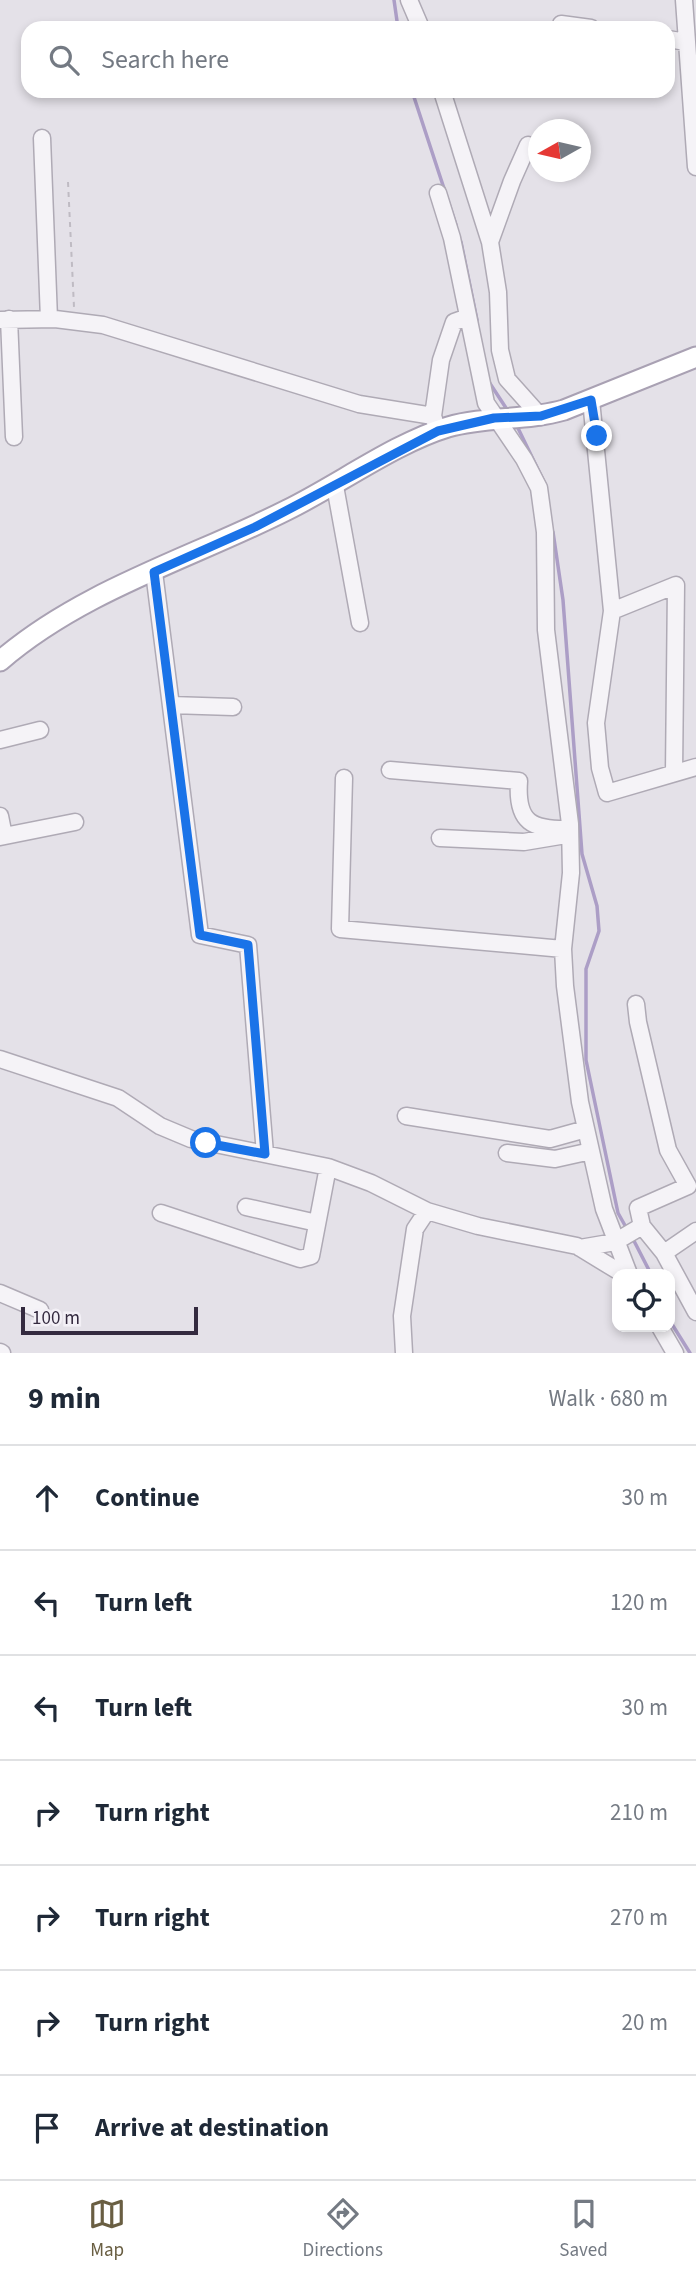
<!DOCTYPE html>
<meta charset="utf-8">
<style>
:root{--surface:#fff;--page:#f6f6f7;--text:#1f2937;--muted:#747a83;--line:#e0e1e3;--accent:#695e42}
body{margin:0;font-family:"Source Sans 3",sans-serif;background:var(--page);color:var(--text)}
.controls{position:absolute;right:21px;bottom:21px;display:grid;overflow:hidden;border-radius:14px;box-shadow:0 4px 10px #0003}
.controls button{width:63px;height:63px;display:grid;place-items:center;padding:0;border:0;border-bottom:2px solid var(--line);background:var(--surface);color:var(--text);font:35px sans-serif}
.compass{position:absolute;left:528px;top:119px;width:63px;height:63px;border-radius:50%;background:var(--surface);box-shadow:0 4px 10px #0003;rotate:262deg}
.scale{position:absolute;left:21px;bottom:18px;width:177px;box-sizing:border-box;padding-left:7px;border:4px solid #342a3f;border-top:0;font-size:19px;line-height:24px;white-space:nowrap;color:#342a3f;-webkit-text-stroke:5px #f3f0f6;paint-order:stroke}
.stop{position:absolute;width:21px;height:21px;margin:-16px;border:5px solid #1a73e8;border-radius:50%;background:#fff}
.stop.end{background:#1a73e8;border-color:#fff;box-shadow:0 2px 7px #0008}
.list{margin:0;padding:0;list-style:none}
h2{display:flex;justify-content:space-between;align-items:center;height:91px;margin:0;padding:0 28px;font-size:30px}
h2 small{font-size:23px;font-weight:400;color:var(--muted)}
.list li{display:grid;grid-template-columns:46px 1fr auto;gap:21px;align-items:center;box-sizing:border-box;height:105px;padding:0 28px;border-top:2px solid var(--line)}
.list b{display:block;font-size:26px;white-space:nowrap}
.list em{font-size:23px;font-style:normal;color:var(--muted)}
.icon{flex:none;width:38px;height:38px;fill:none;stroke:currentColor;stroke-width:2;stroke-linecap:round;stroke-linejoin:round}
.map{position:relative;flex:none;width:696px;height:1353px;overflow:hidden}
.search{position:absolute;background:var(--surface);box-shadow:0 4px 10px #0003;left:21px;right:21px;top:21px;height:77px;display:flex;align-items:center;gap:18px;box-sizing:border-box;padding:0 24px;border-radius:21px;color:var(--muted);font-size:26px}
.sheet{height:826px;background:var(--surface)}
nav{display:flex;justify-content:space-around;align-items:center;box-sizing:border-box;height:98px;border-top:2px solid var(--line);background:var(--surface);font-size:19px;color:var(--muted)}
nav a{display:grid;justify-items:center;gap:4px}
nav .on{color:var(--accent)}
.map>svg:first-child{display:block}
</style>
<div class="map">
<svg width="696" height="1353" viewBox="0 0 696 1353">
<rect width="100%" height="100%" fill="#e4e1e8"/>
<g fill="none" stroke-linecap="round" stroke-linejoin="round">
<path stroke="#ac9ec6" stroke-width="3.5" d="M 394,0 L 398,28
M 412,91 L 456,225
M 461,242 L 477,320
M 489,382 L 508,411
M 516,424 L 546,486
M 553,532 L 563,600 L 582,854 L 597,906 L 599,931 L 586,969 L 586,1060 L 618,1213 L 627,1229
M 633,1239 L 651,1274
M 670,1321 L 690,1353"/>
<g stroke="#afaab5" stroke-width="19">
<path id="minor" d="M 409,0 L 421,28
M 684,0 L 696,167
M 561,24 L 591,28
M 668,39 L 686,42
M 442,91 L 490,242 L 498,292 L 500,350 L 507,379 L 541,417
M 42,138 L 49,319
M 438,193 L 452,238 L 486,403 L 524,459 L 539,488 L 545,532 L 546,630 L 570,824 L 571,873 L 563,949 L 565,986 L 580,1102 L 604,1209 L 629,1274
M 490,242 L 512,181 L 528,145
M 9,319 L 14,437
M 0,320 L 55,319 L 103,325 L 359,404 L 433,416 L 438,431
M 591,400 L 612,611 L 596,723 L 600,768 L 607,793 L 696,767
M 433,416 L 441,360 L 454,322 L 468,317
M 335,486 L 360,623
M 154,572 L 200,935 L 248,945 L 265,1154
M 612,611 L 676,585 L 674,773
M 171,705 L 233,707
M 0,740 L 40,730
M 390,770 L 519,781 C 516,823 532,830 570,829
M 344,778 L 340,929 L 563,949
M 0,816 L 4,836
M 0,837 L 75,822
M 440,838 L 524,842 L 560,836
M 636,1004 L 638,1022 L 668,1150 L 688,1186 L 638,1208 L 642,1226 L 664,1253 L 696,1312
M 0,1059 L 118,1098 L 160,1126 L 191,1139 L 328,1167 L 371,1183 L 427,1211 L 478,1226 L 577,1246 L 623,1274
M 406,1116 L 550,1139 L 586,1129
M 507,1153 L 555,1159 L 591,1151
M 246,1207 L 317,1223
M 161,1213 L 300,1259 L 311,1256 L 328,1167
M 580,1248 L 615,1242 L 642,1226
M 664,1253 L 696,1231
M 0,1293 L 40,1310
M 660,1327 L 675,1353
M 0,1352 L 2,1353
M 404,1353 L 402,1316 L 415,1229 L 427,1211"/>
</g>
<g stroke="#a9a1b3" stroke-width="23">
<path id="major" d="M 0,661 C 82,590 192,558 287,510 C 338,485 395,443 448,427 C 486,416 526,421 564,410 L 696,357"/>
</g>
<path stroke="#bfbbc3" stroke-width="2" stroke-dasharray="5 5" stroke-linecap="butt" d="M 68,182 L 74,307"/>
<use href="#minor" stroke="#f5f3f7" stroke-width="16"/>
<use href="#major" stroke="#fff" stroke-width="19"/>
</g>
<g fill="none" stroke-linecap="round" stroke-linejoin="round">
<path stroke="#1a73e8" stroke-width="9" d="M 206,1143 L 265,1154 L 248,945 L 200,935 L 154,572 L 255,527 L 438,431 L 494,418 L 541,416 L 591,400 L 597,436"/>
</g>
</svg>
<div class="controls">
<button><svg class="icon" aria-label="locate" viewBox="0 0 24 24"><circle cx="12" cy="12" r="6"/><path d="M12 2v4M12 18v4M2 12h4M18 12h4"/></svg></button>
</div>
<svg class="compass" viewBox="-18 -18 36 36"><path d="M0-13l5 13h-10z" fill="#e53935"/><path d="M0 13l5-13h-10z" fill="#747a83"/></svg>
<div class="scale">100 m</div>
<div class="stop" style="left:206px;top:1143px"></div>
<div class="stop end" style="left:597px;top:436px"></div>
<div class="search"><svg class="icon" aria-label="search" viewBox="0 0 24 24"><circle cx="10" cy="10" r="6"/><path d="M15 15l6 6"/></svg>Search here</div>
</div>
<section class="sheet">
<h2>9 min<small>Walk · 680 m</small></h2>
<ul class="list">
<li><svg class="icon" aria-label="ahead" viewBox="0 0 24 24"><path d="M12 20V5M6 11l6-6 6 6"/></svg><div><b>Continue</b></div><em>30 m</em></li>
<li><svg class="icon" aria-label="left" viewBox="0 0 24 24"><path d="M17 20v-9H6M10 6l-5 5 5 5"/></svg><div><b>Turn left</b></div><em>120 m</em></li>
<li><svg class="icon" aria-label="left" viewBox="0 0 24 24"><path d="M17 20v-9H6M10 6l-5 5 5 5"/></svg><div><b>Turn left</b></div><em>30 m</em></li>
<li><svg class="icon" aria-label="right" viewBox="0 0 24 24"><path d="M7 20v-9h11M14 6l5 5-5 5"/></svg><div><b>Turn right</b></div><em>210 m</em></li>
<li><svg class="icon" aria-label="right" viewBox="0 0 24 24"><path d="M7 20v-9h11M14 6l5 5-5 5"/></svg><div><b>Turn right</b></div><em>270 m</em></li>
<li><svg class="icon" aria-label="right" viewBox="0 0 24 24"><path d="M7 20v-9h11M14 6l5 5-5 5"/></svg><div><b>Turn right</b></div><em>20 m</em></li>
<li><svg class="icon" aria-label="arrive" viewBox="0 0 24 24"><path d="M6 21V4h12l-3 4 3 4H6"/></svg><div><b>Arrive at destination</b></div></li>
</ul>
</section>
<nav>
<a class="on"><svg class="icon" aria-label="map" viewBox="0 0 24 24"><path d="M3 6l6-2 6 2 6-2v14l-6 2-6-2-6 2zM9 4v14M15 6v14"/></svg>Map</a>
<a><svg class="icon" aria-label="directions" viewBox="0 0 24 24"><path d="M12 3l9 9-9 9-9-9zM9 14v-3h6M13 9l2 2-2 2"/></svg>Directions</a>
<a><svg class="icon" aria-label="saved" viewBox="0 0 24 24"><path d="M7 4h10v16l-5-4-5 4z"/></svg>Saved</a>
</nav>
